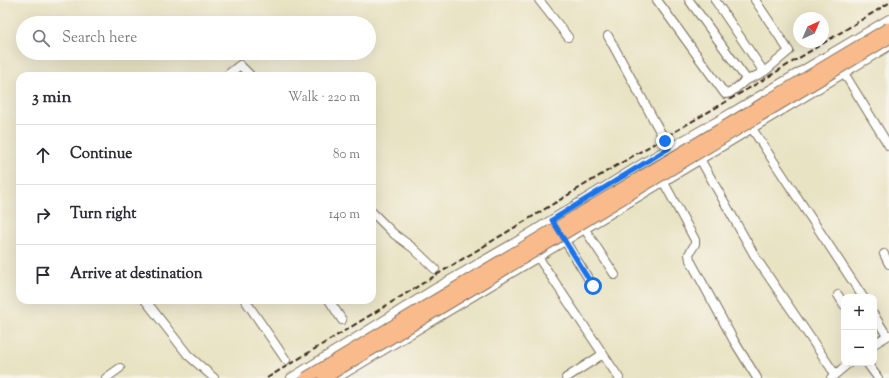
<!DOCTYPE html>
<meta charset="utf-8">
<style>
:root{--surface:#fff;--page:#f2f2f3;--text:#2b2b33;--muted:#7c7c81;--line:#e1e1e2}
body{margin:0;font-family:"Sorts Mill Goudy",serif;background:var(--page);color:var(--text)}
.controls{position:absolute;right:12px;bottom:12px;display:grid;overflow:hidden;border-radius:8px;box-shadow:0 4px 16px #0002}
.controls button{width:36px;height:36px;display:grid;place-items:center;padding:0;border:0;border-bottom:1px solid var(--line);background:var(--surface);color:var(--text);font:20px sans-serif}
.compass{position:absolute;left:793px;top:12px;width:36px;height:36px;border-radius:50%;background:var(--surface);box-shadow:0 4px 16px #0002;rotate:44deg}
.stop{position:absolute;width:12px;height:12px;margin:-9px;border:3px solid #1a73e8;border-radius:50%;background:#fff}
.stop.end{background:#1a73e8;border-color:#fff;box-shadow:0 1px 4px #0008}
.list{margin:0;padding:0;list-style:none}
h2{display:flex;justify-content:space-between;align-items:center;height:52px;margin:0;padding:0 16px;font-size:17px}
h2 small{font-size:13px;font-weight:400;color:var(--muted)}
.list li{display:grid;grid-template-columns:26px 1fr auto;gap:12px;align-items:center;box-sizing:border-box;height:60px;padding:0 16px;border-top:1px solid var(--line)}
.list b{display:block;font-size:15px;white-space:nowrap}
.list em{font-size:13px;font-style:normal;color:var(--muted)}
.icon{flex:none;width:22px;height:22px;fill:none;stroke:currentColor;stroke-width:2;stroke-linecap:round;stroke-linejoin:round}
.map{position:relative;flex:none;width:889px;height:378px;overflow:hidden}
.search{position:absolute;background:var(--surface);box-shadow:0 4px 16px #0002;left:16px;top:16px;width:360px;height:44px;display:flex;align-items:center;gap:10px;box-sizing:border-box;padding:0 14px;border-radius:22px;color:var(--muted);font-size:15px}
.panel{position:absolute;background:var(--surface);box-shadow:0 4px 16px #0002;left:16px;top:72px;width:360px;height:232px;border-radius:12px}
.map>svg:first-child{display:block}
</style>
<div class="map">
<svg width="889" height="378" viewBox="0 0 889 378">
<rect width="100%" height="100%" fill="#f7f3e8"/>
<filter id="ink" filterUnits="userSpaceOnUse"><feTurbulence type="fractalNoise" baseFrequency=".025" numOctaves="2"/><feDisplacementMap in="SourceGraphic" scale="8" xChannelSelector="R" yChannelSelector="G"/><feConvolveMatrix kernelMatrix="1 2 1 2 8 2 1 2 1" color-interpolation-filters="sRGB"/></filter>
<filter id="wash" filterUnits="userSpaceOnUse"><feTurbulence type="fractalNoise" baseFrequency=".012" numOctaves="4" result="noise"/><feDisplacementMap in="SourceGraphic" scale="16" xChannelSelector="R" yChannelSelector="G"/><feGaussianBlur stdDeviation="0.9" result="paint"/><feColorMatrix in="noise" values="0 0 0 0 0 0 0 0 0 0 0 0 0 0 0 0 0 1.4 0 .05"/><feComposite in="paint" operator="in"/></filter>
<g filter="url(#wash)">
<rect width="100%" height="100%" fill="#e8e3c3"/>
</g>
<g filter="url(#ink)">
<g fill="none" stroke-linecap="round" stroke-linejoin="round">
<g stroke="#786b58" stroke-width="10">
<path id="minor" d="M 539,0 L 568,37
M 657,0 L 725,94 L 730,93 L 746,80
M 689,0 L 747,80 L 764,72 L 789,51 L 755,0
M 715,0 L 764,72
M 608,36 L 669,148
M 844,73 L 889,146
M 226,76 L 240,65 L 251,76
M 749,124 L 863,297
M 700,159 L 756,258 L 835,374
M 663,181 L 695,240 L 695,244 L 689,254 L 690,260 L 734,341 L 757,378
M 372,212 L 394,234 L 413,248 L 435,269
M 584,228 L 615,275
M 562,236 L 593,286
M 884,254 L 889,264
M 538,257 L 619,378
M 838,295 L 844,305
M 145,300 L 188,355 L 214,378
M 245,300 L 286,360
M 329,300 L 342,320
M 874,315 L 887,336
M 874,344 L 889,335
M 867,363 L 878,378
M 106,378 L 120,368
M 291,378 L 436,288 L 519,240 L 648,160 L 719,120 L 889,19
M 337,378 L 889,46
M 566,378 L 603,354
M 831,378 L 849,363"/>
</g>
<use href="#minor" stroke="#fff" stroke-width="8"/>
<path stroke="#3b2a1e" stroke-width="2" stroke-dasharray="6 3" stroke-linecap="butt" d="M 267,378 L 609,170 L 763,80 L 889,3"/>
<g stroke="#786b58" stroke-width="13" stroke-linecap="butt">
<path id="highway-bridge" d="M 306,378 L 889,28
M 324,378 L 889,38"/>
</g>
<use href="#highway-bridge" stroke="#fabb8c" stroke-width="11"/>
</g>
</g>
<g fill="none" stroke-linecap="round" stroke-linejoin="round" filter="url(#ink)">
<path stroke="#1a73e8" stroke-width="5" d="M 593,286 L 552,220 L 669,148 L 665,141"/>
</g>
</svg>
<div class="controls">
<button>+</button>
<button>−</button>
</div>
<svg class="compass" viewBox="-18 -18 36 36"><path d="M0-13l5 13h-10z" fill="#e53935"/><path d="M0 13l5-13h-10z" fill="#7c7c81"/></svg>
<div class="stop" style="left:593px;top:286px"></div>
<div class="stop end" style="left:665px;top:141px"></div>
<div class="search"><svg class="icon" aria-label="search" viewBox="0 0 24 24"><circle cx="10" cy="10" r="6"/><path d="M15 15l6 6"/></svg>Search here</div>
<section class="panel">
<h2>3 min<small>Walk · 220 m</small></h2>
<ul class="list">
<li><svg class="icon" aria-label="ahead" viewBox="0 0 24 24"><path d="M12 20V5M6 11l6-6 6 6"/></svg><div><b>Continue</b></div><em>80 m</em></li>
<li><svg class="icon" aria-label="right" viewBox="0 0 24 24"><path d="M7 20v-9h11M14 6l5 5-5 5"/></svg><div><b>Turn right</b></div><em>140 m</em></li>
<li><svg class="icon" aria-label="arrive" viewBox="0 0 24 24"><path d="M6 21V4h12l-3 4 3 4H6"/></svg><div><b>Arrive at destination</b></div></li>
</ul>
</section>
</div>
